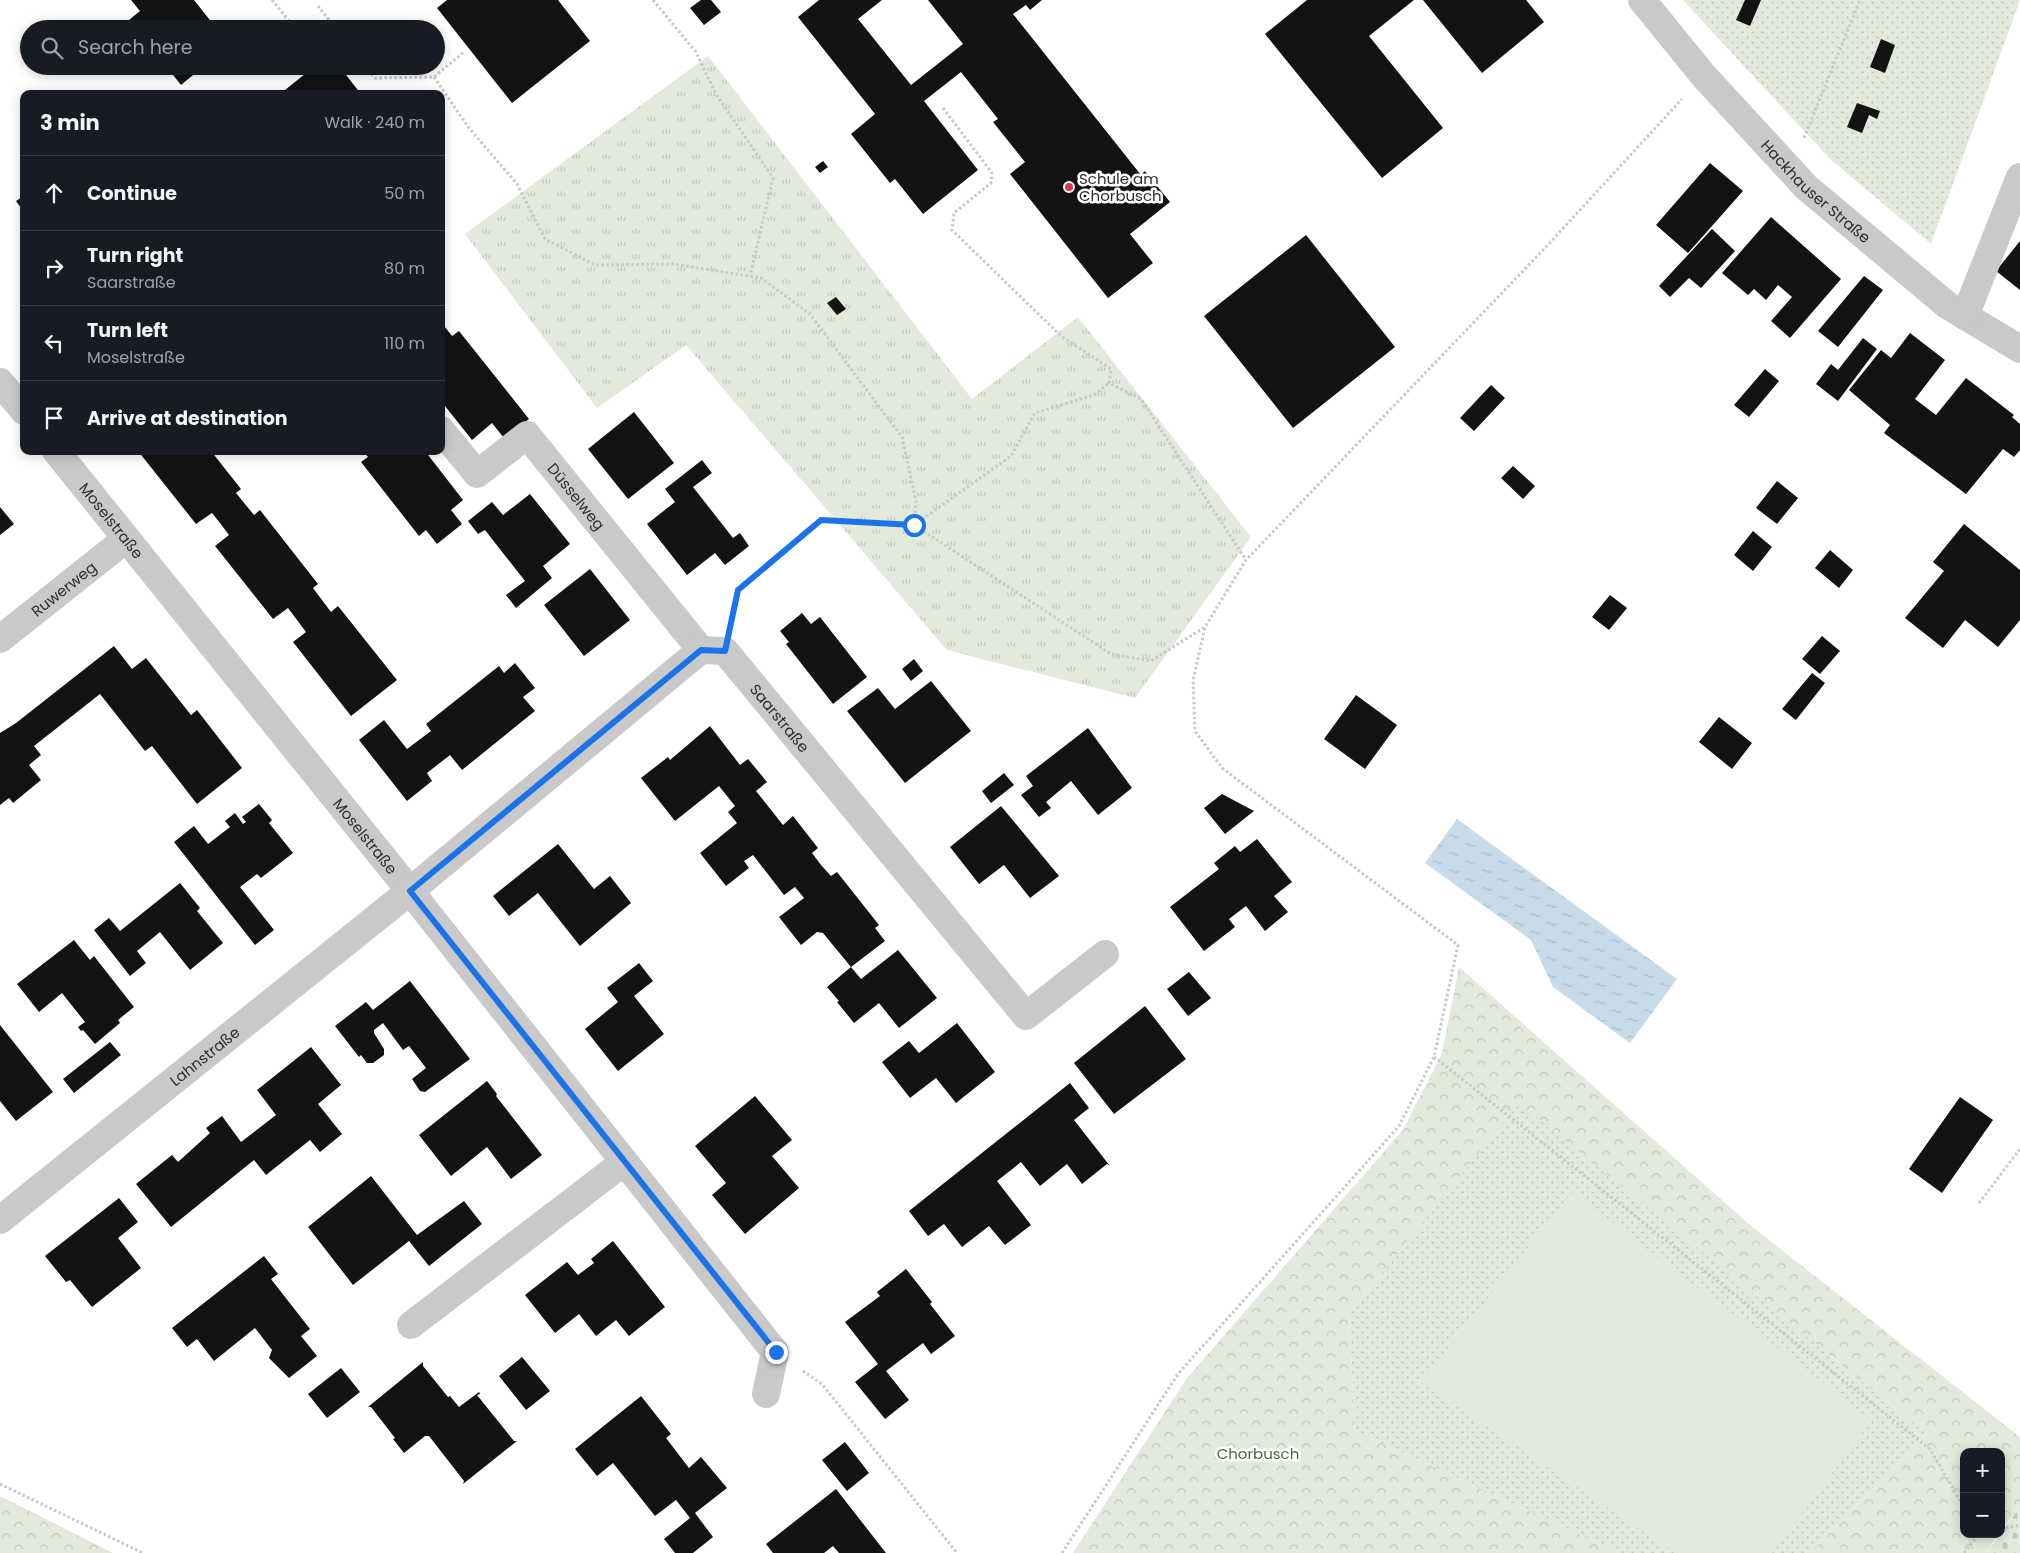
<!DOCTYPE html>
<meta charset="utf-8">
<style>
:root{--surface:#171b24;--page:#242831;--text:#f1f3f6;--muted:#9ea1a6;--line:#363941}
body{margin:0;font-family:Poppins,sans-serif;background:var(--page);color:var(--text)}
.controls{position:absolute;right:15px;bottom:15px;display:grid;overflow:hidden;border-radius:10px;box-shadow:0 2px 12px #0003}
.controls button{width:45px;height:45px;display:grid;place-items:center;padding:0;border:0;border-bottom:1px solid var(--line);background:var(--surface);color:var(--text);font:25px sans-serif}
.stop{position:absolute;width:15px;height:15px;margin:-11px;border:4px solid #1a73e8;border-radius:50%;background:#fff}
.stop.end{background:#1a73e8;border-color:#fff;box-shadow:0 1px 5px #0008}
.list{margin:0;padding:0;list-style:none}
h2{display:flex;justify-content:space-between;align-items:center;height:65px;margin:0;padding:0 20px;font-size:21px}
h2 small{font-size:16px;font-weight:400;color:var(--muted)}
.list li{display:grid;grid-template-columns:32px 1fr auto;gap:15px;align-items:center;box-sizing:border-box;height:75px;padding:0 20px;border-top:1px solid var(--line)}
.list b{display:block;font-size:19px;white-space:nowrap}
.list p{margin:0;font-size:16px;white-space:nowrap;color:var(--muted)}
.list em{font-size:16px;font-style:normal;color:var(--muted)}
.icon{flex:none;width:28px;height:28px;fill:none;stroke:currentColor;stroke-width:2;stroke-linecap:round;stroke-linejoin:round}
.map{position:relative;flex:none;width:2020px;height:1553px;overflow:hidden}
.search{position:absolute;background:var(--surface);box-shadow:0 2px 12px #0003;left:20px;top:20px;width:425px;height:55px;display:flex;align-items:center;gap:12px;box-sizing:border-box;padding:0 18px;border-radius:28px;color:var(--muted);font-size:19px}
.panel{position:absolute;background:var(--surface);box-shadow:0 2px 12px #0003;left:20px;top:90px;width:425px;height:365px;border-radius:10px}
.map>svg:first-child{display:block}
</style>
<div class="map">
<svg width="2020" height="1553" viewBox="0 0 2020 1553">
<defs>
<pattern id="grass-dots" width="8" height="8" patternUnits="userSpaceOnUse" patternTransform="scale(1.25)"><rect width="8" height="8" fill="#e3e9db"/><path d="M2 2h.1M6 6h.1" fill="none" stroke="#c3c8bc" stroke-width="1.8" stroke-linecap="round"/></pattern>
<pattern id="forest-crowns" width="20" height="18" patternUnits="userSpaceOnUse" patternTransform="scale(1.25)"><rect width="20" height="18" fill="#e3e9db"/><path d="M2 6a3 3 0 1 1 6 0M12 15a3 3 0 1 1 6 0" fill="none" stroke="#c3c8bc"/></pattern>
<pattern id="cemetery-stones" width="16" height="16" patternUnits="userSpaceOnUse" patternTransform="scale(1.25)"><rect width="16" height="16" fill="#e3e9db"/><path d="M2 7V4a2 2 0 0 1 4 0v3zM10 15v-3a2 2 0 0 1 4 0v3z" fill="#c3c8bc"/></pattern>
<pattern id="park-tufts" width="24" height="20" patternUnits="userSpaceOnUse" patternTransform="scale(1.25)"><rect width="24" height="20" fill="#e3e9db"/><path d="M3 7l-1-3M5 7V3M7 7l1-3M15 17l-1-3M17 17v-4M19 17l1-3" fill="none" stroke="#c3c8bc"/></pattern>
<pattern id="water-ripples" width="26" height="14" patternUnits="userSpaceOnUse" patternTransform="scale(1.25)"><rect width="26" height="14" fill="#c7dce8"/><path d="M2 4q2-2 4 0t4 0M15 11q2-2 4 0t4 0" fill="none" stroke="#abbdc7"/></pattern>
</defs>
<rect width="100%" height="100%" fill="#fff"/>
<path fill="url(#grass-dots)" d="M 1683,0 L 2020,0 L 1931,244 L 1830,159 Z
M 1519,1102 L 1927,1434 L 1810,1553 L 1620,1553 L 1355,1431 L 1349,1314 Z"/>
<path fill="url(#forest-crowns)" d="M 1459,967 L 1750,1225 L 2020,1437 L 2020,1506 L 2001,1531 L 2001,1452 L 1964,1452 L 1964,1534 L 1999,1534 L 1985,1553 L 1810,1553 L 1927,1434 L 1519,1103 L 1349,1314 L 1355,1431 L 1620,1553 L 1073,1553 L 1187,1378 L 1403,1130 L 1442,1053 Z
M 0,1496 L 113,1553 L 0,1553 Z"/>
<path fill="url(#cemetery-stones)" d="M 2020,1506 L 2020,1553 L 1985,1553 L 2001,1534 Z"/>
<path fill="url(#park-tufts)" d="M 708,56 L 972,399 L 1078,317 L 1251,537 L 1135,698 L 947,650 L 686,345 L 597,408 L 465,234 Z"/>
<path fill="#e3e9db" d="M 1572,1192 L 1872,1420 L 1772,1553 L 1675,1553 L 1421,1382 Z"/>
<path fill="url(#water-ripples)" d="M 1457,819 L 1677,979 L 1630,1043 L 1553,987 L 1531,940 L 1425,863 Z"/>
<path fill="#131313" d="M 131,0 L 194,0 L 217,29 L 136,29 L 129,20 L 140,11 Z
M 447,0 L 558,0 L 590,41 L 512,103 L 437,8 Z
M 701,0 L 711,0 L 721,12 L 704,25 L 690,8 Z
M 819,0 L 882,0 L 858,19 L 911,85 L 963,44 L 928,0 L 1042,0 L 1030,10 L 1026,5 L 1013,14 L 1141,175 L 1145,171 L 1170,202 L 1130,234 L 1153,263 L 1108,298 L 1010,174 L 1025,162 L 993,122 L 998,119 L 961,72 L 924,101 L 978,170 L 923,214 L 895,179 L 890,183 L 851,134 L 875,114 L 798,17 Z
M 1307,0 L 1414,0 L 1369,36 L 1443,128 L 1382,178 L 1265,34 Z
M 1423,0 L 1526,0 L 1544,22 L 1482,73 Z
M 1745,0 L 1761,0 L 1750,26 L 1736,20 Z
M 1881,39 L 1895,45 L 1885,73 L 1870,67 Z
M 166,66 L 204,66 L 181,85 Z
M 315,66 L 339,66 L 361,94 L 280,94 Z
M 1857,103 L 1880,111 L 1877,119 L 1869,115 L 1862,133 L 1847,127 Z
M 823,161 L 828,167 L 820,173 L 815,167 Z
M 1710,163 L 1743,191 L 1688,253 L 1656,225 Z
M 24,196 L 24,212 L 16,201 Z
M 1771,217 L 1841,279 L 1790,338 L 1771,321 L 1792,297 L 1778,285 L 1766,300 L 1754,289 L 1748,295 L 1722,273 Z
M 1712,229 L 1735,251 L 1701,288 L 1689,278 L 1670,297 L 1659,286 Z
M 1306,235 L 1395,347 L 1293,428 L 1204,316 Z
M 2020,241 L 2020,290 L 1996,271 Z
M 1864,276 L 1883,290 L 1838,347 L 1818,331 Z
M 836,297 L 846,309 L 837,315 L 827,303 Z
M 441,322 L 452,336 L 459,331 L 529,419 L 504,438 L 492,423 L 472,440 L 441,401 Z
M 1910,333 L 1945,360 L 1915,399 L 1936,415 L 1966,378 L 2014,415 L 2012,417 L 2020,424 L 2020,450 L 2014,457 L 2003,449 L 1966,494 L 1884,433 L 1890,425 L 1849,390 L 1881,350 L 1891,358 Z
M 1863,338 L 1877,349 L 1838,401 L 1816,384 L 1831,364 L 1838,370 Z
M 1765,369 L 1779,381 L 1749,417 L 1734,405 Z
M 1491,385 L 1505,398 L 1474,431 L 1460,418 Z
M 634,412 L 674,463 L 628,499 L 588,449 Z
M 138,451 L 211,451 L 241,489 L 236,493 L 254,515 L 260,510 L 318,584 L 313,588 L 331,612 L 338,606 L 397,680 L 351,716 L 293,642 L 306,632 L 288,608 L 273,619 L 215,546 L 229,535 L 220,523 L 212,513 L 196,524 Z
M 363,451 L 425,451 L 463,500 L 451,510 L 462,524 L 437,544 L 426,530 L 419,536 L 361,462 L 368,457 Z
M 702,460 L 712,473 L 693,487 L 733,538 L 740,533 L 749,546 L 725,565 L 715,553 L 687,575 L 647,524 L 675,502 L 665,489 Z
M 1513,466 L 1535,486 L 1523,499 L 1501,478 Z
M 1777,481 L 1798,498 L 1777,524 L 1756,508 Z
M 530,494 L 570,544 L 543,566 L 552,578 L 516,608 L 506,595 L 525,581 L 485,530 L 478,534 L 468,521 L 492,502 L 503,515 Z
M 0,507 L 14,524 L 0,535 Z
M 1964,524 L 2020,570 L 2020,620 L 1998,647 L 1965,620 L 1943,648 L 1905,618 L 1944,571 L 1933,562 Z
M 1753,531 L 1772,547 L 1753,571 L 1734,555 Z
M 1830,550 L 1853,570 L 1839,588 L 1815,568 Z
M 590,569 L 630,620 L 584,656 L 544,605 Z
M 1610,595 L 1627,608 L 1609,630 L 1592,617 Z
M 802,613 L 811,624 L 820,617 L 867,677 L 833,704 L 786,644 L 789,642 L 780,631 Z
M 1822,636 L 1840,651 L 1820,674 L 1802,659 Z
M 114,646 L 132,669 L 146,658 L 191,715 L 197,710 L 242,768 L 197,804 L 152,746 L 145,751 L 100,694 L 34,746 L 41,755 L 29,765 L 41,780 L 13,803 L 9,798 L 0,805 L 0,733 L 16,723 Z
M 914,659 L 923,671 L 911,681 L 902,669 Z
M 515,663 L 535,688 L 523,697 L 535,711 L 462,770 L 450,755 L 427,773 L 432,781 L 407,801 L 359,740 L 384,720 L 407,749 L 431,731 L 426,724 L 499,666 L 504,673 Z
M 1812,673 L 1825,683 L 1796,720 L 1782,709 Z
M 931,681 L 971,731 L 905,783 L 847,711 L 878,688 L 895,709 Z
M 1356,695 L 1397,725 L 1365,769 L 1324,739 Z
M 1719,717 L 1752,743 L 1732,769 L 1699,742 Z
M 710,726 L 740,765 L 748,759 L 767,782 L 756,791 L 783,825 L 793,816 L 818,848 L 812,853 L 821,865 L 831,876 L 837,872 L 879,925 L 875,928 L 885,941 L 851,967 L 861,979 L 898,950 L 937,998 L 899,1028 L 879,1003 L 854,1023 L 837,1002 L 839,1001 L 827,987 L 851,967 L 823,933 L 817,932 L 801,945 L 779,917 L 804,898 L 795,887 L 784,895 L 753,855 L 744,861 L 749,868 L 726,886 L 700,853 L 737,823 L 728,812 L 735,806 L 719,786 L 675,821 L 641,778 L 668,757 L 670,760 Z
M 1088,728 L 1132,788 L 1098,815 L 1071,781 L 1046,802 L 1051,808 L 1039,817 L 1021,795 L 1033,786 L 1026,776 Z
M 1004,773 L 1014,785 L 991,803 L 982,791 Z
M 1222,794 L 1254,811 L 1225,834 L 1204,808 Z
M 259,804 L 272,820 L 269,823 L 293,853 L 261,878 L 257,874 L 240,887 L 274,930 L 255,945 L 174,842 L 194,826 L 208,844 L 230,827 L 225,821 L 235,813 L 243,824 L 246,822 L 242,817 Z
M 1001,806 L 1059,876 L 1030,898 L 1004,865 L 979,884 L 950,847 Z
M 1257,839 L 1292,882 L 1274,896 L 1288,912 L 1265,931 L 1246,906 L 1229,919 L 1235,927 L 1204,951 L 1170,907 L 1219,869 L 1214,863 L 1235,846 L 1240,852 Z
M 558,844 L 594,889 L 610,876 L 631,903 L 580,946 L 538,893 L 509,916 L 493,896 Z
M 180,883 L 200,908 L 197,911 L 223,943 L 190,970 L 160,932 L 137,951 L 146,963 L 130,976 L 94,930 L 109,918 L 120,931 Z
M 74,940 L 90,960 L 94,956 L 134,1007 L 118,1020 L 120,1023 L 95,1044 L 83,1030 L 81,1031 L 78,1027 L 85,1022 L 62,993 L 39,1012 L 17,984 Z
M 639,963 L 653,981 L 634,996 L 664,1034 L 618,1071 L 585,1029 L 618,1002 L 607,988 Z
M 1189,972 L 1211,998 L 1188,1016 L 1167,989 Z
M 410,981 L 470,1059 L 425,1092 L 420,1091 L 412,1079 L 426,1068 L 409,1046 L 403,1050 L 383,1023 L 374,1030 L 374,1033 L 384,1049 L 384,1055 L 373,1063 L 367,1063 L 361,1055 L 359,1057 L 335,1026 L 366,1002 L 373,1010 Z
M 1145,1006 L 1186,1059 L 1114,1114 L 1074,1063 Z
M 957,1023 L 995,1072 L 956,1103 L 936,1078 L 910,1098 L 882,1062 L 909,1041 L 919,1053 Z
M 0,1025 L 53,1092 L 16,1121 L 0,1101 Z
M 110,1042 L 121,1055 L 74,1093 L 63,1079 Z
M 311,1047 L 341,1085 L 318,1104 L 342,1134 L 320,1152 L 310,1140 L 266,1175 L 254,1160 L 171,1227 L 136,1184 L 172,1155 L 178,1162 L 210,1133 L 206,1128 L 222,1116 L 241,1142 L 276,1115 L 257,1090 Z
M 487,1081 L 497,1094 L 496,1096 L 542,1155 L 511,1179 L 487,1147 L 451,1176 L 419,1135 Z
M 1070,1083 L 1089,1108 L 1074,1120 L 1110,1166 L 1107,1164 L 1082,1184 L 1067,1164 L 1040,1186 L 1021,1162 L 997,1181 L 1031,1225 L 1005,1245 L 989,1226 L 962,1247 L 944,1224 L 928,1236 L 909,1211 Z
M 755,1096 L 792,1140 L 772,1156 L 799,1188 L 745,1234 L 712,1195 L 726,1183 L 695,1146 Z
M 1960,1097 L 1993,1120 L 1942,1193 L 1909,1169 Z
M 371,1176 L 417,1235 L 464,1201 L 482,1224 L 429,1266 L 409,1241 L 353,1285 L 308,1227 Z
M 119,1198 L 138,1222 L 118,1238 L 141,1268 L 92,1307 L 70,1280 L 66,1282 L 45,1256 Z
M 613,1241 L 665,1307 L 629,1336 L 616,1320 L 596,1336 L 579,1314 L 555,1333 L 525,1295 L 567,1262 L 578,1275 L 594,1263 L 591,1259 Z
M 264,1256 L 278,1274 L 271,1279 L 310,1329 L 301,1336 L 317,1356 L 289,1378 L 269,1358 L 272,1350 L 255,1328 L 214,1361 L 197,1339 L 187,1347 L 172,1328 Z
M 906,1269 L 932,1302 L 930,1304 L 955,1336 L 931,1354 L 923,1343 L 886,1371 L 909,1400 L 885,1419 L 855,1382 L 878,1364 L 845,1322 L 880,1296 L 877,1292 Z
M 522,1357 L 550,1391 L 526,1410 L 499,1376 Z
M 423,1362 L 423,1366 L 448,1397 L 450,1396 L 459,1407 L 479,1392 L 480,1394 L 477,1395 L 514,1441 L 517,1441 L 463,1484 L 464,1481 L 429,1436 L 425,1436 L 404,1453 L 393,1439 L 395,1438 L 371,1407 L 368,1407 Z
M 341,1368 L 360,1392 L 327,1418 L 308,1394 Z
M 641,1396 L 671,1434 L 666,1438 L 689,1468 L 701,1457 L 727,1488 L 695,1513 L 713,1537 L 693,1553 L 675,1553 L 664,1539 L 690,1518 L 676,1500 L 655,1516 L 613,1463 L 597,1476 L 575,1449 Z
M 845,1442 L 869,1473 L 847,1491 L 822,1460 Z
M 836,1489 L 886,1553 L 839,1553 L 833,1546 L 824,1553 L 773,1553 L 766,1544 Z"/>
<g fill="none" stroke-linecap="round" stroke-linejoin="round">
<path stroke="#c9c9c9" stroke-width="3" stroke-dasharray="2.5 2.5" stroke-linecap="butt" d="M 272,0 L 293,26
M 653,0 L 696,52 L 716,94 L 773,178 L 750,276
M 318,6 L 336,29
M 365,66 L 375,78 L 434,77 L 464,52
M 434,77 L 469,128 L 517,184 L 545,239 L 595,265 L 673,264 L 761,278 L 810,314 L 902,437 L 916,501 L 914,525
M 943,108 L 992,173 L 991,183 L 954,213 L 952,230 L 1061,336 L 1111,369 L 1109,383 L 1141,399 L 1246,560
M 1804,138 L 1860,0
M 914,525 L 1011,456 L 1035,413 L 1094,395 L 1109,383
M 731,621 L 738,590 L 821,520 L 914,525 L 1111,654 L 1151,661 L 1205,627 L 1246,560 L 1545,248 L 1682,99
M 1434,1057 L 1930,1449 L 1964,1507
M 1979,1203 L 2020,1149
M 803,1371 L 822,1384 L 957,1553
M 0,1484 L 143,1553
M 2001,1529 L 2020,1525
M 1062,1553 L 1178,1374 L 1399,1126 L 1434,1057 L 1458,945 L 1222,768 L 1195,731 L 1193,681 L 1205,627
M 1964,1553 L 1979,1534"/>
<g stroke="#c9c9c9" stroke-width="28">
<path id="s1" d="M 1642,0 L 1703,75 L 1806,187 L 1947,305 L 2020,349"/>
<path d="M 1965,316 L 2020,177"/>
<path d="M 0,382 L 24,411"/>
<path id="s2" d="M 441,430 L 477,474 L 527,435 L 701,650"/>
<path id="s3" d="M 56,451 L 410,891 L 775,1352 L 766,1394"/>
<path id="s4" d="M 0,639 L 126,539"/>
<path id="s5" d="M 0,1220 L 410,891 L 701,650 L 725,651 L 1026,1016 L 1105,954"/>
<path d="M 411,1325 L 624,1162"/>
</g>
</g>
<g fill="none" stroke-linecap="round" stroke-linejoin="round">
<path stroke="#1a73e8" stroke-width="6" d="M 776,1352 L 410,891 L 701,650 L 725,651 L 738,590 L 821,520 L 914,525"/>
</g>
<circle fill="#da3844" stroke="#fff" stroke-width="2" cx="1069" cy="187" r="5"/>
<g text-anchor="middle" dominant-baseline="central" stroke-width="5" stroke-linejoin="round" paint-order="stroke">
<g font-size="15" fill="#2c2c2c" stroke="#fff" text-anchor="start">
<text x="1079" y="178">Schule am<tspan x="1079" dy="17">Chorbusch</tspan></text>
</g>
<g font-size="15" fill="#2c2c2c" stroke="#fff">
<text stroke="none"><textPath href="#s1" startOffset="259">Hackhauser Straße</textPath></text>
<text stroke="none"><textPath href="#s2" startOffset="199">Düsselweg</textPath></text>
<text stroke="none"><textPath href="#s3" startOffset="89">Moselstraße</textPath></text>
<text stroke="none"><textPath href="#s4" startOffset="81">Ruwerweg</textPath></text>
<text stroke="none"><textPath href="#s5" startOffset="1014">Saarstraße</textPath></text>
<text stroke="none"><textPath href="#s3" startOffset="494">Moselstraße</textPath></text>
<text stroke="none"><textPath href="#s5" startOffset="262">Lahnstraße</textPath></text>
</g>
<g font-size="15" fill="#50653d" stroke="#fff">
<text x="1258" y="1453">Chorbusch</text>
</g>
</g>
</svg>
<div class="controls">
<button>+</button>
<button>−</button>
</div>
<div class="stop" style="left:914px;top:525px"></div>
<div class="stop end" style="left:776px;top:1352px"></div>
<div class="search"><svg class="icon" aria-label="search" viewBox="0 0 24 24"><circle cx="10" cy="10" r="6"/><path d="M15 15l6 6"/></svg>Search here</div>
<section class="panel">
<h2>3 min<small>Walk · 240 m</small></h2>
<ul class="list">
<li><svg class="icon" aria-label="ahead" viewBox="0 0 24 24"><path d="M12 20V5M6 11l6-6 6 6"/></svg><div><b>Continue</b></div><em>50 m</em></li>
<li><svg class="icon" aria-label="right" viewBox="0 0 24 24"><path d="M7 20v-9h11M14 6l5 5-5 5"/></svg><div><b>Turn right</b><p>Saarstraße</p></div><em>80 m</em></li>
<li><svg class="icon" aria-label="left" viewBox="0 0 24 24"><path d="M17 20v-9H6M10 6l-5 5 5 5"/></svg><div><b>Turn left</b><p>Moselstraße</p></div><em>110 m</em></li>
<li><svg class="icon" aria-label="arrive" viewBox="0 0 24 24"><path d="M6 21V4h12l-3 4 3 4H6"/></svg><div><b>Arrive at destination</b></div></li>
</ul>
</section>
</div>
